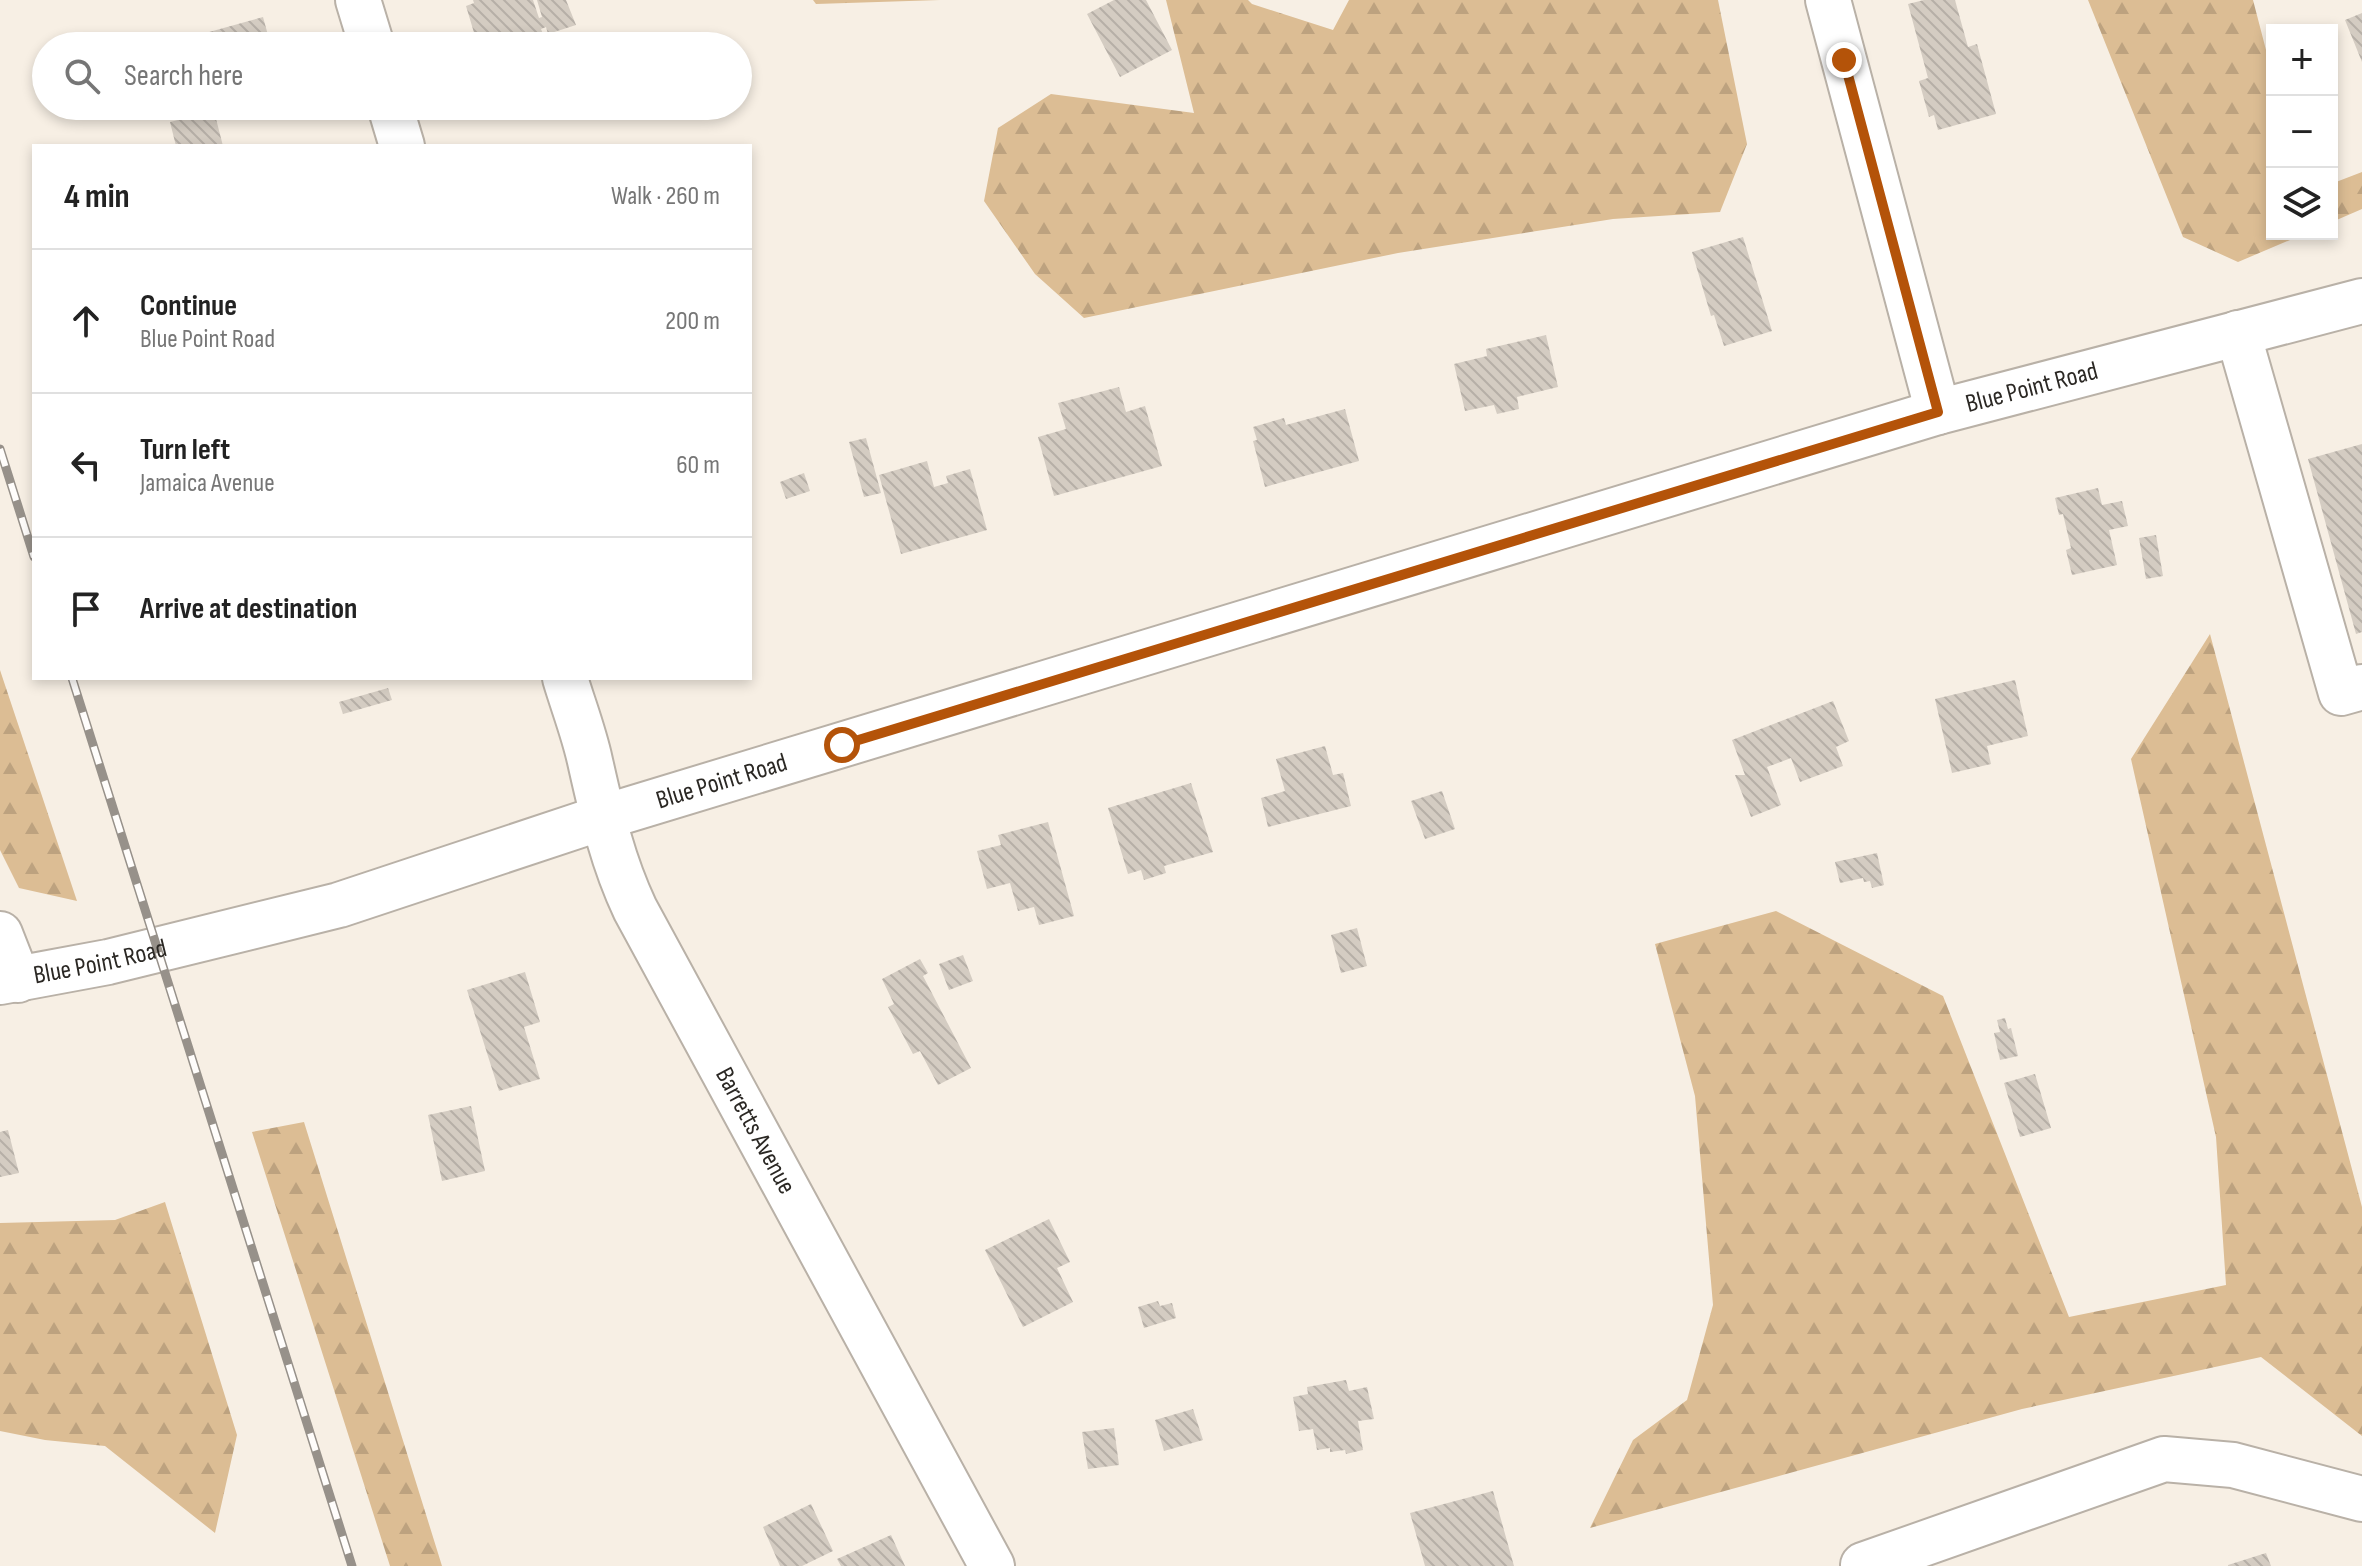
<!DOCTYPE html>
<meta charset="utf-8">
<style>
:root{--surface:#fff;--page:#f2f2f2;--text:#222;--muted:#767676;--line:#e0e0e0}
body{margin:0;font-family:"Sofia Sans Condensed",sans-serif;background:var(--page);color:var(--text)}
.controls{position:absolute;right:24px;top:24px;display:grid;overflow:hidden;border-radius:0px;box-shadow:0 4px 12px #0003}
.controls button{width:72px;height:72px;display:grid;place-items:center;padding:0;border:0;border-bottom:2px solid var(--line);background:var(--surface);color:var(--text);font:40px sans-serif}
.stop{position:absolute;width:24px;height:24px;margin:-18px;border:6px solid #b45309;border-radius:50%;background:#fff}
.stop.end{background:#b45309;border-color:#fff;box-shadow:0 2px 8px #0008}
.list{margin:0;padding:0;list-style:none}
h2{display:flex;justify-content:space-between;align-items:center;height:104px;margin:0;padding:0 32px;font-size:34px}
h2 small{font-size:26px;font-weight:400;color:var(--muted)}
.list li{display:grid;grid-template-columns:52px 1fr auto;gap:24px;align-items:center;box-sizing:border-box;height:144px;padding:0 32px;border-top:2px solid var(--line)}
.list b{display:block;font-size:30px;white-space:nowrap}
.list p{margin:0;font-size:26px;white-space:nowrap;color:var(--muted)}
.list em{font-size:26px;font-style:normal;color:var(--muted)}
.icon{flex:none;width:44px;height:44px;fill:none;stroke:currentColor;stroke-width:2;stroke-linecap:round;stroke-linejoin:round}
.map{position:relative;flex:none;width:2362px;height:1566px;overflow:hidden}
.search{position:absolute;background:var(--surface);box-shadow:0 4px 12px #0003;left:32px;top:32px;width:720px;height:88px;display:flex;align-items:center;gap:20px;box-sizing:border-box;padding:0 28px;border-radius:44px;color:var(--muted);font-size:30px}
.panel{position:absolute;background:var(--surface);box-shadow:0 4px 12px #0003;left:32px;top:144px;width:720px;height:536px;border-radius:0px}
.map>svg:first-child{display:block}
</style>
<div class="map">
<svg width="2362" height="1566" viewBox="0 0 2362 1566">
<defs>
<pattern id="forest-firs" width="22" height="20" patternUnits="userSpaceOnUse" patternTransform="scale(2)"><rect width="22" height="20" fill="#dcbd94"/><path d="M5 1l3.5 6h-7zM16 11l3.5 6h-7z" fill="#bda27f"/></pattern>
<pattern id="building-back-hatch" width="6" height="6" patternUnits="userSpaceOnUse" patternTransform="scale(2)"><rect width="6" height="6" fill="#d4ccc2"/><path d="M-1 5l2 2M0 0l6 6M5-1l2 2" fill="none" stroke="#b6afa7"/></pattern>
</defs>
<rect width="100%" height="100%" fill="#f7efe4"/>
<path fill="url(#forest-firs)" d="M 813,0 L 940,0 L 816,4 Z
M 1166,0 L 1248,0 L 1252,4 L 1333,30 L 1349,0 L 1718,0 L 1747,144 L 1720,212 L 1613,219 L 1398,253 L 1084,318 L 1035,274 L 984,201 L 998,128 L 1051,94 L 1194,113 Z
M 2088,0 L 2253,0 L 2272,73 L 2272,234 L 2304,234 L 2238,262 L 2183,237 Z
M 2362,172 L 2362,209 L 2332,222 L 2332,179 L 2336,182 Z
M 2210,634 L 2362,1207 L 2362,1436 L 2261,1357 L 2022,1409 L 1590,1528 L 1633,1440 L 1687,1400 L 1713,1305 L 1695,1096 L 1655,944 L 1776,911 L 1943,996 L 2069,1317 L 2226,1285 L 2216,1137 L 2131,759 Z
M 0,670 L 77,901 L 19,888 L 0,850 Z
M 304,1122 L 442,1566 L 390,1566 L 252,1132 Z
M 165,1202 L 237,1435 L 215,1533 L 105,1446 L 45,1440 L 0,1431 L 0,1223 L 115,1220 Z"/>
<path fill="url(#building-back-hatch)" d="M 473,0 L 533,0 L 539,18 L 542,17 L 537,0 L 566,0 L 576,25 L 548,34 L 546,27 L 541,29 L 543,34 L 505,46 L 478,46 L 466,6 L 474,3 Z
M 1114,0 L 1146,0 L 1172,50 L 1120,77 L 1087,14 Z
M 1924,0 L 1955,0 L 1968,47 L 1977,44 L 1996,114 L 1938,130 L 1934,115 L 1929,117 L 1919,81 L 1928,78 L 1908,4 Z
M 2362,13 L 2362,62 L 2345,20 Z
M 263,17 L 271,46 L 206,46 L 202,34 Z
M 214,111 L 223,146 L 176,146 L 170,122 Z
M 1743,237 L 1772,331 L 1724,346 L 1714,315 L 1711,316 L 1692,252 Z
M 1546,335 L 1558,387 L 1517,397 L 1519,409 L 1497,414 L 1494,405 L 1465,411 L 1454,364 L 1487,356 L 1486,349 Z
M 1119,387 L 1126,412 L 1145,406 L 1162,466 L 1054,496 L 1038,437 L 1066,429 L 1058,403 Z
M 1345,409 L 1359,461 L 1265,487 L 1253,441 L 1257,440 L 1253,427 L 1284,418 L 1286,425 Z
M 866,438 L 881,493 L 864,497 L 849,442 Z
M 2362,444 L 2362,632 L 2356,634 L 2308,459 Z
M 927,461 L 934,487 L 948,483 L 946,476 L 970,469 L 987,530 L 901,554 L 879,475 Z
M 804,473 L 810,491 L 786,499 L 780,482 Z
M 2098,488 L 2102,505 L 2122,501 L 2128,526 L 2109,530 L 2117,565 L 2072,575 L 2066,550 L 2071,548 L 2063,514 L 2059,515 L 2055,498 Z
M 2156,535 L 2163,576 L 2146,579 L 2139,538 Z
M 2015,680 L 2028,736 L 1987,746 L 1991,764 L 1952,773 L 1935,699 Z
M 388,688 L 392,700 L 343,714 L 339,702 Z
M 1833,701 L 1849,741 L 1836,747 L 1843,766 L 1800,782 L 1791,758 L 1767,767 L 1781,805 L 1751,817 L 1735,775 L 1745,775 L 1732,740 Z
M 1325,746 L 1333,775 L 1343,773 L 1351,806 L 1268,827 L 1261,798 L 1285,791 L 1276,759 Z
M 1191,783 L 1213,852 L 1164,866 L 1166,873 L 1144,880 L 1141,870 L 1128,874 L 1108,808 Z
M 1442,791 L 1455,829 L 1425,839 L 1411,801 Z
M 1048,822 L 1074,916 L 1039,925 L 1034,907 L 1018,911 L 1010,883 L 987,889 L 977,851 L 1001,845 L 998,835 Z
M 1877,853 L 1884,885 L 1872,888 L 1870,881 L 1864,882 L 1863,878 L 1840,883 L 1835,862 Z
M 1357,928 L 1367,966 L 1341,973 L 1331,935 Z
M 963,955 L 973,981 L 949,990 L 939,964 Z
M 920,959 L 928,973 L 923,976 L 971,1068 L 938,1085 L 920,1051 L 913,1054 L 888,1007 L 894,1004 L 882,979 Z
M 525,972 L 540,1022 L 524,1027 L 540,1079 L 499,1091 L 467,990 Z
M 2005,1018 L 2008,1029 L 2011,1028 L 2018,1056 L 2000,1060 L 1994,1033 L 2000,1032 L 1997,1020 Z
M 2035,1074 L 2051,1128 L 2020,1137 L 2004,1083 Z
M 471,1106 L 485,1171 L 442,1181 L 428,1115 Z
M 8,1130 L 19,1173 L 0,1177 L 0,1132 Z
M 1049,1219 L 1070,1262 L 1057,1268 L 1073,1302 L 1023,1327 L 985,1250 Z
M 1158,1301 L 1160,1306 L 1172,1303 L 1176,1318 L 1144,1328 L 1138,1307 Z
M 1346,1380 L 1349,1391 L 1367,1387 L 1374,1419 L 1358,1421 L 1363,1450 L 1346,1454 L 1345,1450 L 1330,1452 L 1330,1448 L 1317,1450 L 1313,1429 L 1299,1431 L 1293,1397 L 1308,1394 L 1307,1387 Z
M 1193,1409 L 1203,1440 L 1164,1451 L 1155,1420 Z
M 1114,1428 L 1119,1465 L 1088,1469 L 1082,1432 Z
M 1493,1491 L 1514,1566 L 1425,1566 L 1410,1513 Z
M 811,1504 L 833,1551 L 802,1566 L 780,1566 L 763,1527 Z
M 891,1535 L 905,1566 L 841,1566 L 837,1559 Z
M 2266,1553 L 2271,1566 L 2228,1566 L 2228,1565 Z"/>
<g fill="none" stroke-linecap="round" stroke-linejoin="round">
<g stroke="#b9b1a7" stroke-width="48">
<g id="minor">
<path d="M 358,0 L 372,46"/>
<path d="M 1828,0 L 1938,412"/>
<path d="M 390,106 L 402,146"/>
<path d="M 2238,333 L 2341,693 L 2362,687"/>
<path id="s1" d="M 565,678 C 573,705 584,733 590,761 C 602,814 612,860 635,909 L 992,1566"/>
<path d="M 0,934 L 18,980"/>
<path id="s2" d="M 0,982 L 108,962 L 339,905 L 601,818 L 1938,412 L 2362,301"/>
<path d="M 1863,1565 L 2164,1459 L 2233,1465 L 2362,1499"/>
</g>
</g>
<use href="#minor" stroke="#fff" stroke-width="44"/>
<g stroke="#97918a" stroke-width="9">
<path id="rail" d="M 0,449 L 34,557
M 72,678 L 352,1566"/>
</g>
<use href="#rail" stroke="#fffdfb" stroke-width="6" stroke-dasharray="18" stroke-linecap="butt"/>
</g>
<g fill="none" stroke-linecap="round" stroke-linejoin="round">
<path stroke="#b45309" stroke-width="10" d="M 842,745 L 1938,412 L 1844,60"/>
</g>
<g text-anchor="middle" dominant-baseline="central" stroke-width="6" stroke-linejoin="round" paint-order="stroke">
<g font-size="26" fill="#2b2824" stroke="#fffdfb">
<text stroke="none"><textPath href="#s2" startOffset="2118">Blue Point Road</textPath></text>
<text stroke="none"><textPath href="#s2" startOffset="750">Blue Point Road</textPath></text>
<text stroke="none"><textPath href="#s2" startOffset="102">Blue Point Road</textPath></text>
<text stroke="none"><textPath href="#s1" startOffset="494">Barretts Avenue</textPath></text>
</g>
</g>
</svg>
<div class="controls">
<button>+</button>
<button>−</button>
<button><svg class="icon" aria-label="layers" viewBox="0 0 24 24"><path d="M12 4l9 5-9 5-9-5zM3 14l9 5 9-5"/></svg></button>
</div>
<div class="stop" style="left:842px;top:745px"></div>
<div class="stop end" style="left:1844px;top:60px"></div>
<div class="search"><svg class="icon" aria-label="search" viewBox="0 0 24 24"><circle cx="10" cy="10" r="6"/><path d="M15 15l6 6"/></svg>Search here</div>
<section class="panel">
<h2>4 min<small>Walk · 260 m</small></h2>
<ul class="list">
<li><svg class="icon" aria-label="ahead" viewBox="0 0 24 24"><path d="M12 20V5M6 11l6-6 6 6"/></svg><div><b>Continue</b><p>Blue Point Road</p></div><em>200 m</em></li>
<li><svg class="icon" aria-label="left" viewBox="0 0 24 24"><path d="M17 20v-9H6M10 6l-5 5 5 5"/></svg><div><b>Turn left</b><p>Jamaica Avenue</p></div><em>60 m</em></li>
<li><svg class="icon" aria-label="arrive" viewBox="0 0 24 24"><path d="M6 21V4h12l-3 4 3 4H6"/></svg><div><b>Arrive at destination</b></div></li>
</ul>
</section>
</div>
